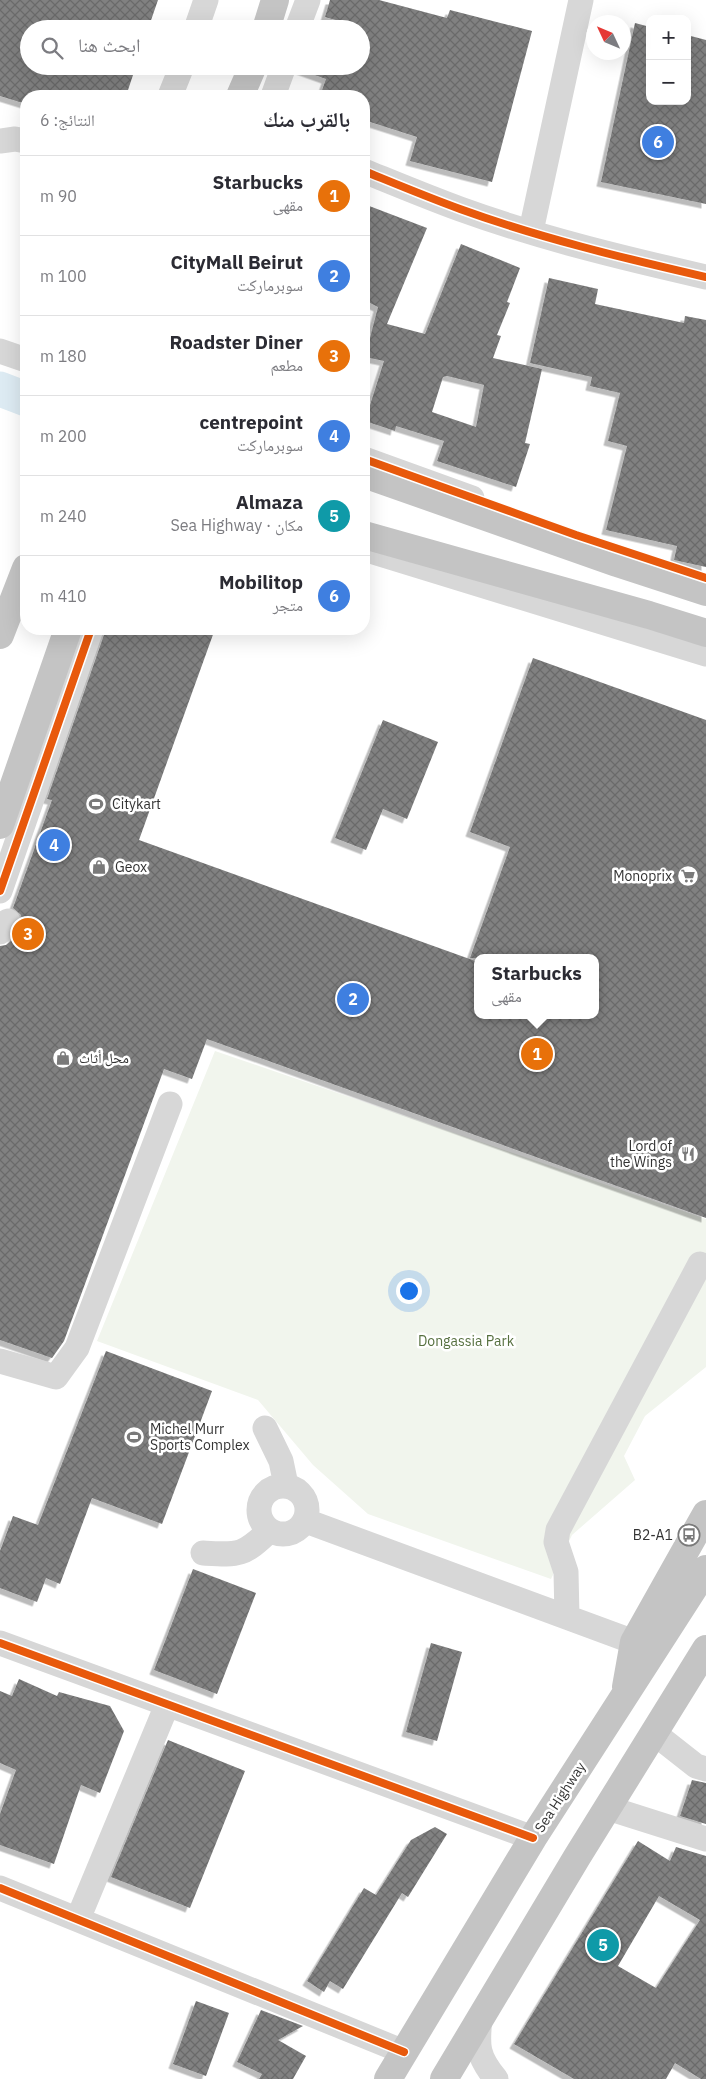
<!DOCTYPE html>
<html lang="ar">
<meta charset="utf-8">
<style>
:root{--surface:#fff;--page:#f7f7f7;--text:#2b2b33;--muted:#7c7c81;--line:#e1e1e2;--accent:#b45309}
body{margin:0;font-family:"IBM Plex Sans","Noto Naskh Arabic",sans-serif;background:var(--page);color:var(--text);direction:rtl}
.controls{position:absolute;right:15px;top:15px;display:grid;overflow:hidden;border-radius:10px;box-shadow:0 5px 20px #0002}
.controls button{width:45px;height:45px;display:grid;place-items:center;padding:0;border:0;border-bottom:1px solid var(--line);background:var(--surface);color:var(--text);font:25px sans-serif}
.compass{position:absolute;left:586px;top:15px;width:45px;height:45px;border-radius:50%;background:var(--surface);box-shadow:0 5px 20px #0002;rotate:314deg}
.you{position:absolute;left:408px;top:1290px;width:18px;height:18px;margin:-12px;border:4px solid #fff;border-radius:50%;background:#1a73e8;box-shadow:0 0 0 8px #1a73e833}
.badge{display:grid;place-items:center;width:32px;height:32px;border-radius:50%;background:var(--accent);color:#fff;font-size:16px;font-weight:700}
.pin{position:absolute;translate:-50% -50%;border:2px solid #fff;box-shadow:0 1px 5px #0006}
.popup{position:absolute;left:474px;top:954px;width:125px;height:65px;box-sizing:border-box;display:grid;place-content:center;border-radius:10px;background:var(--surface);filter:drop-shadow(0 1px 4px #0005);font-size:16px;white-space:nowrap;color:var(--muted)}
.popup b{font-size:19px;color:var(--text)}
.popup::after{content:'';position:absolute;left:50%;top:100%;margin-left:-10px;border:10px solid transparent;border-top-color:var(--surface)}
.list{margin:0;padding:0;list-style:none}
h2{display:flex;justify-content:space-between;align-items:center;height:65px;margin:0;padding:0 20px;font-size:21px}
h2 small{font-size:16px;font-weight:400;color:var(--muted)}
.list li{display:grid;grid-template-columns:32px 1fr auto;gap:15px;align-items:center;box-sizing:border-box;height:80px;padding:0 20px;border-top:1px solid var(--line)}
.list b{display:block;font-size:19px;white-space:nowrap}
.list p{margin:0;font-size:16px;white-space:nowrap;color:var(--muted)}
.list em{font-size:16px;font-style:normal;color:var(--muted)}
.icon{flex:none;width:28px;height:28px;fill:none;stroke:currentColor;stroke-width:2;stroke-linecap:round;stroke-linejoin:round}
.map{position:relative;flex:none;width:706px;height:2079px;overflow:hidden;direction:ltr}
.search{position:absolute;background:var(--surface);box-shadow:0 5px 20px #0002;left:20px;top:20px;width:350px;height:55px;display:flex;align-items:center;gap:12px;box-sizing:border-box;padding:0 18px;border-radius:28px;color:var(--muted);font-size:19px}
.panel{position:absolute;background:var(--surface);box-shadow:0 5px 20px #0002;left:20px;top:90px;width:350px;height:545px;border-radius:20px;direction:rtl}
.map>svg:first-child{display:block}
</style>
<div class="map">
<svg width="706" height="2079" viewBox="0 0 706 2079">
<defs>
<pattern id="building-cross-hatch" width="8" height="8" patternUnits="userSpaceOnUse" patternTransform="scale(1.25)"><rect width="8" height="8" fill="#818181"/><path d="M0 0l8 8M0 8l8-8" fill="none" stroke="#6a6a6a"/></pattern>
<filter id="shadow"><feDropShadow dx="-4.5" dy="4.5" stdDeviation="0" flood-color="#0004"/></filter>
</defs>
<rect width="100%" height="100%" fill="#fff"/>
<path fill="#f1f5ed" d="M 215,1051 L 706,1219 L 706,1367 L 645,1416 L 624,1456 L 635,1480 L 572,1535 L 551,1579 L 368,1514 L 313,1465 L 258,1400 L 97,1341 Z"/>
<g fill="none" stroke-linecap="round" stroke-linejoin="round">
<path stroke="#ddebf3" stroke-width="35" d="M 0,389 L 26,399"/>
</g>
<path fill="url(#building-cross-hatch)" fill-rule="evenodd" filter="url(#shadow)" d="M 0,0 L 158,0 L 148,29 L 29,29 L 29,66 L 136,66 L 126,96 L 26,96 L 26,104 L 0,96 Z
M 330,0 L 379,0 L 447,18 L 450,10 L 532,31 L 492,182 L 410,161 L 417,137 L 364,120 L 364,96 L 320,96 L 326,79 L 298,69 L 298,66 L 361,66 L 361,27 L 325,17 Z
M 635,23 L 650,27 L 650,101 L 687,101 L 687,35 L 706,40 L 706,204 L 601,182 Z
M 364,204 L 427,228 L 387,324 L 425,334 L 461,244 L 520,268 L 507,302 L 510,303 L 497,335 L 501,336 L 493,358 L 542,369 L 525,443 L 530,444 L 516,487 L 437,461 L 444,441 L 396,426 L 395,431 L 365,421 L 384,361 L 365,357 L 378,307 L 364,300 ZM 447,376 L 484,385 L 476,427 L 432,412 L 443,377 Z
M 549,278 L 598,289 L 595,304 L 684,323 L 685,316 L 706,320 L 706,567 L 674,560 L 677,546 L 606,530 L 627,446 L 608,441 L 620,393 L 590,386 L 592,377 L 530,363 Z
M 106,629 L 215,629 L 139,840 L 478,962 L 478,1015 L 596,1015 L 596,958 L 470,958 L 510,847 L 470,832 L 533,658 L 706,720 L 706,1218 L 207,1039 L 192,1079 L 164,1069 L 64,1341 L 52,1358 L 0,1340 L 0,946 L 6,945 L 11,941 L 22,923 L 21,915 L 13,908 L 52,800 L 47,799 Z
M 383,720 L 438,742 L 407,819 L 383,809 L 366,850 L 335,838 Z
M 106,1351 L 212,1391 L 162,1524 L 92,1498 L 60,1584 L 46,1578 L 37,1602 L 0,1588 L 0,1551 L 13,1516 L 38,1525 Z
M 193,1569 L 256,1593 L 217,1694 L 154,1670 Z
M 431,1643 L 462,1652 L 437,1741 L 406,1732 Z
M 19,1679 L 57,1696 L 59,1692 L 110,1706 L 124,1731 L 100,1793 L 81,1785 L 54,1864 L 0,1845 L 0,1814 L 16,1770 L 0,1763 L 0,1691 L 12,1696 Z
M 168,1740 L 245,1771 L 190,1908 L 111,1877 Z
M 692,1780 L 706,1783 L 706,1824 L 680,1816 Z
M 435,1827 L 447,1834 L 408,1897 L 402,1893 L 343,1989 L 330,1981 L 324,1992 L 307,1981 L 364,1888 L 376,1895 L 411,1840 Z
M 638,1841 L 670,1861 L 676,1847 L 706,1856 L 706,2079 L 701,2079 L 675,2063 L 666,2079 L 574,2079 L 514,2044 ZM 659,1896 L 700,1920 L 656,1988 L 618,1966 Z
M 196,2001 L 229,2013 L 206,2076 L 173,2064 Z
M 261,2010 L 303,2026 L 278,2040 L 306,2056 L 293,2079 L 259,2079 L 262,2074 L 237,2062 Z"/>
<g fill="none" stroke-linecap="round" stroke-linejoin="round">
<path stroke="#d7d7d7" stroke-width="25" d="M 196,29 L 206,0
M 297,29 L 308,0
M 170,96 L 182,66
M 273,96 L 284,66
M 0,141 L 15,139 L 26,141
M 364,171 C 396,184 427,197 460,209 C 540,238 623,258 706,277
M 531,231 L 581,0
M 0,351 L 26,360
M 364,459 L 472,498
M 364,549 L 706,654
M 0,891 L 91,629
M 0,932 L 8,921
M 0,1361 L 56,1377 L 77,1348 L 170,1104
M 265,1428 L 281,1461 L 286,1485
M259 1510a24 24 0 1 1 48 0a24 24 0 1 1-48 0Z
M 306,1521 L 634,1642
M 203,1553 C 239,1555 243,1556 269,1531
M 567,1617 L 566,1572 L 556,1542 L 558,1530 L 700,1264
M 0,1643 L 533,1838
M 654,1733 L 696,1766 L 706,1769
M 608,1808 L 706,1839
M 0,1888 L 404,2052
M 78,1919 L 167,1705
M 480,2018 C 477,2046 477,2056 496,2079"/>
<path stroke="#c4c4c4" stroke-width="28" d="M 266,29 L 275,0
M 240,96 L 253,66
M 364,474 L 617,563 L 706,592
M 364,535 L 649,615 L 706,633
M 0,635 L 26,568
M 0,825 L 68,629
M 626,1687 L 634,1642 L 706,1514
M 388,2079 L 533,1838 L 706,1569
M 444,2079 L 577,1857 L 706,1649"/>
<g stroke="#fff" stroke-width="11">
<path id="cycleway" d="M 364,171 C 396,184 427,197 460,209 C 540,238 623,258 706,277
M 364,459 L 576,535 L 706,578
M 0,891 L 91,629
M 0,1643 L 533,1838
M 0,1888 L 404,2052"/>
</g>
<use href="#cycleway" stroke="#e8590c" stroke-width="8"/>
</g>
<defs>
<g id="stadium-ring" transform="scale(1.125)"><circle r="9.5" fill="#fff" stroke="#7a7a7a" stroke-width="1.5"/><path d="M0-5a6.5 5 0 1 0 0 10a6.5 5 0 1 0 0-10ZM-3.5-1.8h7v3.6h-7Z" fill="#7a7a7a"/></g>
<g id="shop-ring" transform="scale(1.125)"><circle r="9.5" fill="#fff" stroke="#7a7a7a" stroke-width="1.5"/><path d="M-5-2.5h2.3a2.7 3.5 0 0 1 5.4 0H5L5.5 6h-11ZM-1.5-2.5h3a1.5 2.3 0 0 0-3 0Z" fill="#7a7a7a"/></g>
<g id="supermarket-ring" transform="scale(1.125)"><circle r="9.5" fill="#fff" stroke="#7a7a7a" stroke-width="1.5"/><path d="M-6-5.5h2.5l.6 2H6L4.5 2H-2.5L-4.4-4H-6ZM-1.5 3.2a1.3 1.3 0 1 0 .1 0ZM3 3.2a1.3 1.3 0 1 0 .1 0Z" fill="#7a7a7a"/></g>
<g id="restaurant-ring" transform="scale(1.125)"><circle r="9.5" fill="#fff" stroke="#7a7a7a" stroke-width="1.5"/><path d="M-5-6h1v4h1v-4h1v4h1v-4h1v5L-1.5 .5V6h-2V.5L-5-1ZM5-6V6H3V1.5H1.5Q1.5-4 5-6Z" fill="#7a7a7a"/></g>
<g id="bus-ring" transform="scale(1.125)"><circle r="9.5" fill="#fff" stroke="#7a7a7a" stroke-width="1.5"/><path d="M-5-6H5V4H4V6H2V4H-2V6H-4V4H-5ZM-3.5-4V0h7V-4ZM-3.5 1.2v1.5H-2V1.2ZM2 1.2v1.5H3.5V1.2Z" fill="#7a7a7a"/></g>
</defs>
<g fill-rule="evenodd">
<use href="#stadium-ring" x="96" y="804"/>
<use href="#shop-ring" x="99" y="867"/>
<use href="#supermarket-ring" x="688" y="876"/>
<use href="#shop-ring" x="63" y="1058"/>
<use href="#restaurant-ring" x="688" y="1154"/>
<use href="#stadium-ring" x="134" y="1437"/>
<use href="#bus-ring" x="689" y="1535"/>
</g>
<g text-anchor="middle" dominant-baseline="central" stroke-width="5" stroke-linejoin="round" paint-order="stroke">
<g font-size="14" fill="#333" stroke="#fff" text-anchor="start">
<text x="112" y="804">Citykart</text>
<text x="115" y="867">Geox</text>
<text x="672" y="876" text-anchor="end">Monoprix</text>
<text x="79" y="1058">محل أثاث</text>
<text x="672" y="1146" text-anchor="end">Lord of<tspan x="672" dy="16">the Wings</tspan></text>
<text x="150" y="1429">Michel Murr<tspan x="150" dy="16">Sports Complex</tspan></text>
<text x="673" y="1535" text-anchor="end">B2-A1</text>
</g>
<g font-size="14" fill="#56703f" stroke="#fff">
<text x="466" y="1341">Dongassia Park</text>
</g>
<g font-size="14" fill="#333" stroke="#fff">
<text transform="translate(560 1797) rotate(-57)">Sea Highway</text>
</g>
</g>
</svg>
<div class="controls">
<button>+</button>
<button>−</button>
</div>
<svg class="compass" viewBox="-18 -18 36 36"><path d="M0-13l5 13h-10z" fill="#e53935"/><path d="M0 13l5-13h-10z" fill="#7c7c81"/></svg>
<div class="you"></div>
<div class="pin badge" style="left:537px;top:1054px;background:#e8710a">1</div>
<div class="popup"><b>Starbucks</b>مقهى</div>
<div class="pin badge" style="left:353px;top:999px;background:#3f7fe0">2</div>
<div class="pin badge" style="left:28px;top:934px;background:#e8710a">3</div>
<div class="pin badge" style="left:54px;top:845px;background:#3f7fe0">4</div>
<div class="pin badge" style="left:603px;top:1945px;background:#0f9aa8">5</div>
<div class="pin badge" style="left:658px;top:142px;background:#3f7fe0">6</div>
<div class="search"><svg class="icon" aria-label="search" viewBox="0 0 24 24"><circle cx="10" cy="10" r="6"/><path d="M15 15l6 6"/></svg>ابحث هنا</div>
<section class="panel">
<h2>بالقرب منك<small>النتائج: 6</small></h2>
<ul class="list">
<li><span class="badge" style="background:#e8710a">1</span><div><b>Starbucks</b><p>مقهى</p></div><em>90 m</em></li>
<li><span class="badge" style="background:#3f7fe0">2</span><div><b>CityMall Beirut</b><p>سوبرماركت</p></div><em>100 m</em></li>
<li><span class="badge" style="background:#e8710a">3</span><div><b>Roadster Diner</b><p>مطعم</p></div><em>180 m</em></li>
<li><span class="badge" style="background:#3f7fe0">4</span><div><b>centrepoint</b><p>سوبرماركت</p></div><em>200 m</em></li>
<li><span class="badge" style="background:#0f9aa8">5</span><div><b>Almaza</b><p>مكان · Sea Highway</p></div><em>240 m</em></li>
<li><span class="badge" style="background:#3f7fe0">6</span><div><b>Mobilitop</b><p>متجر</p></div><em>410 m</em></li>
</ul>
</section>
</div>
